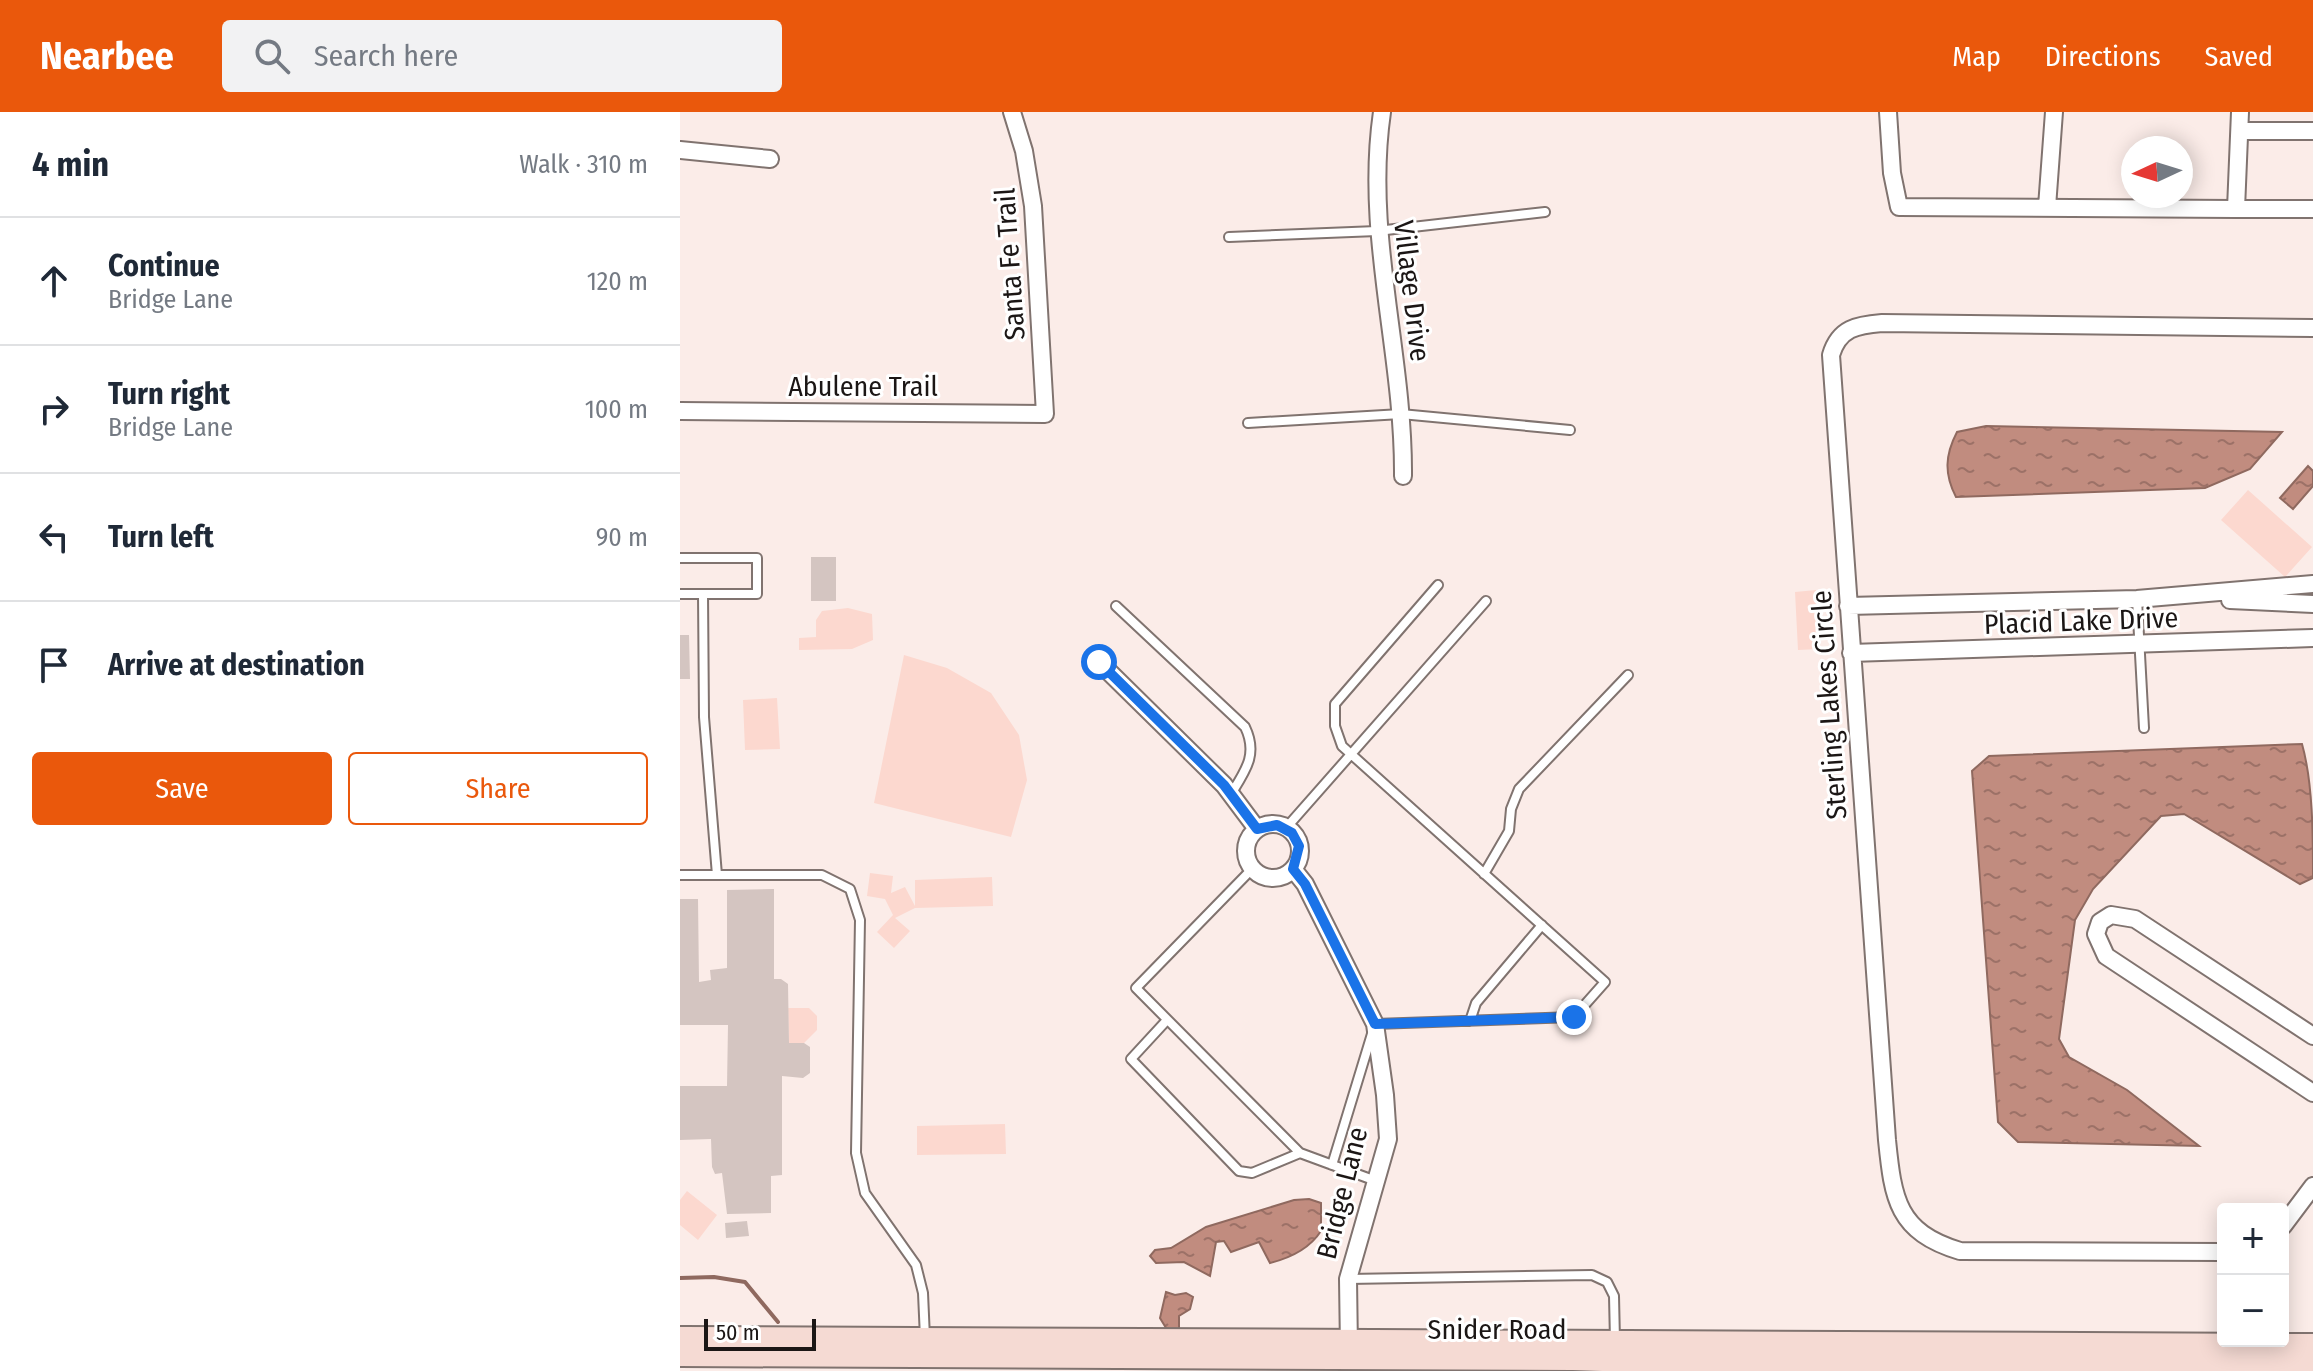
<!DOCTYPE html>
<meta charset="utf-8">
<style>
:root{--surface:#fff;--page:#f2f2f3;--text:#1f2937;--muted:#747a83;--line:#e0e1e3;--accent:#ea580c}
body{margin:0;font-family:"Fira Sans Condensed",sans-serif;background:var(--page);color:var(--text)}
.controls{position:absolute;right:24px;bottom:24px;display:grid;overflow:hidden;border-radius:8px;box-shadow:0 4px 20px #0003}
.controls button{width:72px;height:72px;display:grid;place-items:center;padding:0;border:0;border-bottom:2px solid var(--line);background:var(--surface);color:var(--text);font:40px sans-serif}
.compass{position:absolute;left:1441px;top:24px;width:72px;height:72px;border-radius:50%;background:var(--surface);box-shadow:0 4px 20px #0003;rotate:266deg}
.scale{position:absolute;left:24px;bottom:20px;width:112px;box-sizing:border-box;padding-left:8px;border:4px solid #1b1615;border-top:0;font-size:22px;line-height:28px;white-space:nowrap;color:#1b1615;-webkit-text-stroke:6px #fff;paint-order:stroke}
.stop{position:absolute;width:24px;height:24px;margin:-18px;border:6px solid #1a73e8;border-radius:50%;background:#fff}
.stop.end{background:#1a73e8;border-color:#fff;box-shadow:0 2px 8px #0008}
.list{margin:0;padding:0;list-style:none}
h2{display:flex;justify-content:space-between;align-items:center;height:104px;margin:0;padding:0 32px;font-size:34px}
h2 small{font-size:26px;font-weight:400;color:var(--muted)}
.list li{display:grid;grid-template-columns:52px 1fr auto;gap:24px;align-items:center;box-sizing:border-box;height:128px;padding:0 32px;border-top:2px solid var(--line)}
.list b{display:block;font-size:30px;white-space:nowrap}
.list p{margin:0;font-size:26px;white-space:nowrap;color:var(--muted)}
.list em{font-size:26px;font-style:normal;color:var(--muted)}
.actions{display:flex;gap:16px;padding:24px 32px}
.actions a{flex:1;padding:18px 0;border:2px solid var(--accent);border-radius:8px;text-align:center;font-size:28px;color:var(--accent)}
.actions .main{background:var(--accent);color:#fff}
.icon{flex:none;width:44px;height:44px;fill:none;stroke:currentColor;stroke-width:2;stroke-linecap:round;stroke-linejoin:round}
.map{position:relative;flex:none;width:1633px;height:1259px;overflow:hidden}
header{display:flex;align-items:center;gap:48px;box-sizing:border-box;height:112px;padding:0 40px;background:var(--accent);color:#fff}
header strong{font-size:38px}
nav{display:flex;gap:44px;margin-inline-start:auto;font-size:28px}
.search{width:560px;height:72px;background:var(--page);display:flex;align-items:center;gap:20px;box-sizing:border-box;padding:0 28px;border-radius:8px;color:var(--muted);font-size:30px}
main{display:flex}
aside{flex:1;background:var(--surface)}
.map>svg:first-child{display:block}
</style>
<header>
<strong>Nearbee</strong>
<div class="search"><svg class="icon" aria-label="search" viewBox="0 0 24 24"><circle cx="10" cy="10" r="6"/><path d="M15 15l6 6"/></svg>Search here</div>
<nav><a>Map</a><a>Directions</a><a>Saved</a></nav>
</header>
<main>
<aside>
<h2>4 min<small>Walk · 310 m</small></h2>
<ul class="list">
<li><svg class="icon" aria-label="ahead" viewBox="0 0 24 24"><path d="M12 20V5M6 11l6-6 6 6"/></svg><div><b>Continue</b><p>Bridge Lane</p></div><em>120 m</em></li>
<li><svg class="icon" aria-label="right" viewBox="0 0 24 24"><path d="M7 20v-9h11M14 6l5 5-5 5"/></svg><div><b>Turn right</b><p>Bridge Lane</p></div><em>100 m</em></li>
<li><svg class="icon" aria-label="left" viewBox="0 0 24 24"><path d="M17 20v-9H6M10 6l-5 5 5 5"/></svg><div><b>Turn left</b></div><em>90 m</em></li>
<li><svg class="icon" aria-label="arrive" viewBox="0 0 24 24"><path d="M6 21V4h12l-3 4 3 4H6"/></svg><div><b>Arrive at destination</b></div></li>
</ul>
<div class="actions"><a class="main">Save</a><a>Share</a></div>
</aside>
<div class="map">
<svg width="1633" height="1259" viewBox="0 0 1633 1259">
<defs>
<pattern id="water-ripples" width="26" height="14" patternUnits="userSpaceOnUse" patternTransform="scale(2)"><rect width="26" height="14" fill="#c18c7f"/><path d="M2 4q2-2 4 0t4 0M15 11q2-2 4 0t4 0" fill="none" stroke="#9c7167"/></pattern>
</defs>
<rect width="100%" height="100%" fill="#fbece8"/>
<path fill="#fcd8cf" d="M 1568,378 L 1632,435 L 1605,465 L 1541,408 Z
M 1136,478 L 1140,537 L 1118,538 L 1115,480 Z
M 168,496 L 192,502 L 193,528 L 172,537 L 119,538 L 119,526 L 136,525 L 136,508 L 142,499 Z
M 224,543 L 267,556 L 311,581 L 339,623 L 347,668 L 331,725 L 194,691 Z
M 97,586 L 100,637 L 65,638 L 63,588 Z
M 190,761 L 213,764 L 211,781 L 225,775 L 235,794 L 235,768 L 312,765 L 313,794 L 235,796 L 215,806 L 230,819 L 214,836 L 197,820 L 213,803 L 205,787 L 187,784 Z
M 108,896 L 129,896 L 137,904 L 137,918 L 124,931 L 109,931 Z
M 325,1012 L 326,1042 L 237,1043 L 237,1014 Z
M 7,1079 L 37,1103 L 18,1128 L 0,1113 L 0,1088 Z"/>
<path fill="url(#water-ripples)" stroke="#8f695f" stroke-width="2" d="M 1306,314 L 1602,320 L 1570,357 L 1525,376 L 1276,385 C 1264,362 1265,343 1277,320 Z
M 1628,354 L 1633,359 L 1633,374 L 1613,397 L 1600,386 Z
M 1622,632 C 1633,671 1633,724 1633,766 L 1620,772 L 1504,702 L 1481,704 L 1413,777 L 1395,808 L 1379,927 L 1389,945 L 1447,978 L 1519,1034 L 1338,1030 L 1318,1010 L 1292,659 L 1309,644 Z
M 629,1087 L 641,1091 L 641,1119 C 630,1136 610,1146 590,1151 L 579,1130 L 551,1140 L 544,1129 L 536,1130 L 530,1164 L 504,1150 L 476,1151 L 470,1144 L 475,1138 L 491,1136 L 526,1115 L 614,1088 Z
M 486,1180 L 495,1183 L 506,1181 L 513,1185 L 510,1197 L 499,1204 L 499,1220 L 486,1216 L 480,1206 Z"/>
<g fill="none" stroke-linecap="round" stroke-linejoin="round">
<path stroke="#8f695f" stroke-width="4" d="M 0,1166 L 34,1165 L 65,1170 L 98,1210"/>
</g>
<path fill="#d4c5c1" d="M 131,445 L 156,445 L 156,489 L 131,489 Z
M 0,523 L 9,523 L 10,567 L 0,567 Z
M 94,777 L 94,867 L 101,867 L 108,872 L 109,931 L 124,931 L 130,935 L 130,961 L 123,966 L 102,964 L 102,1063 L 91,1064 L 91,1101 L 47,1102 L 42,1061 L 35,1062 L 32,1055 L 31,1027 L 0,1028 L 0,974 L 47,974 L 48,913 L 0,913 L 0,787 L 18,787 L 19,870 L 31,868 L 30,858 L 47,856 L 47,778 Z
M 67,1109 L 69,1124 L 46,1126 L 45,1111 Z"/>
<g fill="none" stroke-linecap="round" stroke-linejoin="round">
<g stroke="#80736f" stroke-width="12">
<path id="lane" d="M 549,125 L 697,119 L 865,100
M 568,311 L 721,302 L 890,318
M 0,446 L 77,446 L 77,482 L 0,482
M 23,482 L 24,605 L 37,763
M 1457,487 L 1464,616
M 436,494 L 565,615 C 578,642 566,658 551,682
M 606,716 L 806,489
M 572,757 L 456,876 L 620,1041 L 696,1069
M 804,762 L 829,719 L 831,697 L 839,677 L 948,563
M 0,763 L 142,763 L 170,777 L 180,808 L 176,1041 L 185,1081 L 236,1153 L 243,1181 L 245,1226
M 487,908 L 451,947 L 559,1059 L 572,1061 L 620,1041
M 790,909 L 796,891 L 862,813
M 652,1053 L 695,912 L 894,905 L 925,870 L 662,634 L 655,614 L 655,592 L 758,473
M 668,1167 L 912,1163 L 927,1170 L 934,1184 L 935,1229"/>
</g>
<g stroke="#80736f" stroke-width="20">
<path id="street" d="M 702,0 C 684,123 724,241 723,364
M 1208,0 L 1212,61 L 1219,95 L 1556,97 L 1560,0
M 1560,19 L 1633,19
M 0,38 L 90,47
M 1367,95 L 1374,0
M 1556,97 L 1633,97
M 0,299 L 365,302 L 353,94 L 344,39 L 332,0
M 1550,488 L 1633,492
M 1168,494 L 1457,487 L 1633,472
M 1171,541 L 1633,526
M 419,550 L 544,673 L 577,717
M566 739a27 27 0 1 1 54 0a27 27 0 1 1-54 0Z
M 613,757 L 625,772 L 695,912 L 705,983 L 708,1027 L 668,1167 L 669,1237
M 1633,924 L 1455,807 L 1431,803 L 1420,810 L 1416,822 L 1426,844 L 1633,981
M 1603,1114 L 1633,1074
M 1543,1140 L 1280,1139 C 1217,1120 1213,1087 1207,1028 L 1151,243 C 1159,216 1177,213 1202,211 L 1633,216"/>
</g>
<g stroke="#80736f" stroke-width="26">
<path id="secondary" d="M 0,1226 L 1633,1233
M 0,1243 L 893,1247 L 1040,1252 L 1256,1249 L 1633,1252"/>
</g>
<use href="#lane" stroke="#fff" stroke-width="8"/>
<use href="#street" stroke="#fff" stroke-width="16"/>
<use href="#secondary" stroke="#f5dad3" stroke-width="22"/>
</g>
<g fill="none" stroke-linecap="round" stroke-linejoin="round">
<path stroke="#1a73e8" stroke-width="10" d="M 419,550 L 544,673 L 577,717 L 597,713 L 612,721 L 619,734 L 613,757 L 625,772 L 695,912 L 894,905"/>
</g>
<g text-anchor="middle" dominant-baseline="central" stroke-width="6" stroke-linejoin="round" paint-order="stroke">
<g font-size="28" fill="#1b1615" stroke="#fff">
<text transform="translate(330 152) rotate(-94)">Santa Fe Trail</text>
<text transform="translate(732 179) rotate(83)">Village Drive</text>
<text x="183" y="274">Abulene Trail</text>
<text transform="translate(1401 509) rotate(-2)">Placid Lake Drive</text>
<text transform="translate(1149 593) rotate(-94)">Sterling Lakes Circle</text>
<text transform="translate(662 1081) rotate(-76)">Bridge Lane</text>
<text x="817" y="1217">Snider Road</text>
</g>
</g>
</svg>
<div class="controls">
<button>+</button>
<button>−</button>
</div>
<svg class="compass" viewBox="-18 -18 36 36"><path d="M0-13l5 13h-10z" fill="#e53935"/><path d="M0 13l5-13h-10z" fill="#747a83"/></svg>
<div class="scale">50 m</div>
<div class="stop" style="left:419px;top:550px"></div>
<div class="stop end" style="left:894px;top:905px"></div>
</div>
</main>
